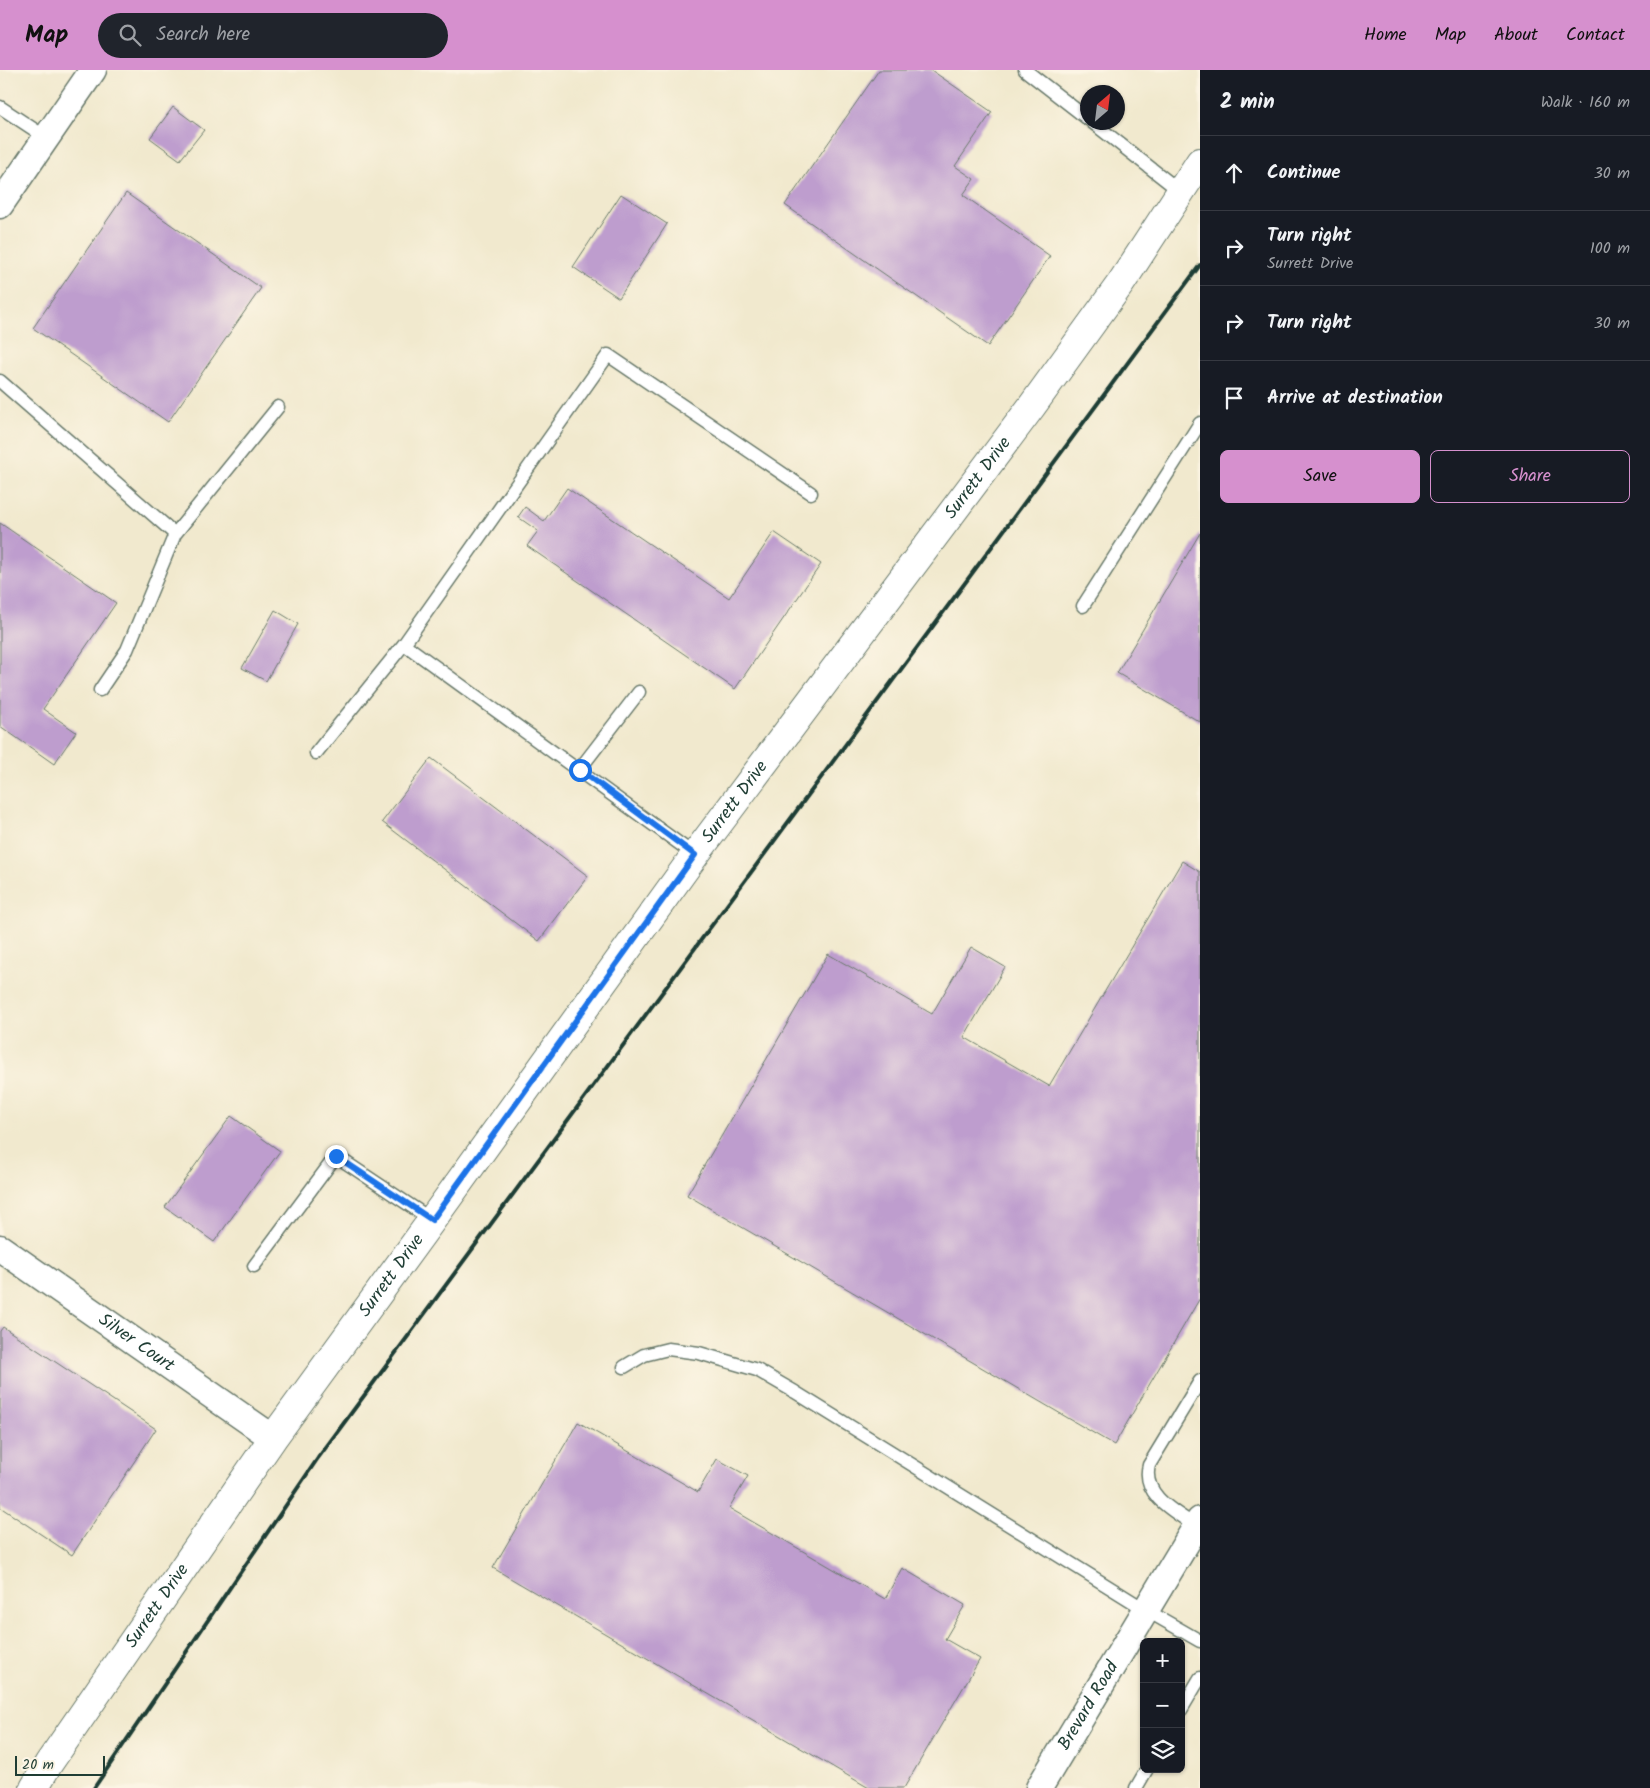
<!DOCTYPE html>
<meta charset="utf-8">
<style>
:root{--surface:#171b24;--page:#20242c;--text:#f1f3f6;--muted:#9ea1a6;--line:#363941;--accent:#d690ce}
body{margin:0;font-family:Kalam,sans-serif;background:var(--page);color:var(--text)}
.controls{position:absolute;right:15px;bottom:15px;display:grid;overflow:hidden;border-radius:8px;box-shadow:0 1px 4px #0004}
.controls button{width:45px;height:45px;display:grid;place-items:center;padding:0;border:0;border-bottom:1px solid var(--line);background:var(--surface);color:var(--text);font:25px sans-serif}
.compass{position:absolute;left:1080px;top:15px;width:45px;height:45px;border-radius:50%;background:var(--surface);box-shadow:0 1px 4px #0004;rotate:28deg}
.scale{position:absolute;left:15px;bottom:12px;width:90px;box-sizing:border-box;padding-left:5px;border:2px solid #1f3d34;border-top:0;font-size:14px;line-height:18px;white-space:nowrap;color:#1f3d34;-webkit-text-stroke:4px #fcf5e5;paint-order:stroke}
.stop{position:absolute;width:15px;height:15px;margin:-11px;border:4px solid #1a73e8;border-radius:50%;background:#fff}
.stop.end{background:#1a73e8;border-color:#fff;box-shadow:0 1px 5px #0008}
.list{margin:0;padding:0;list-style:none}
h2{display:flex;justify-content:space-between;align-items:center;height:65px;margin:0;padding:0 20px;font-size:21px}
h2 small{font-size:16px;font-weight:400;color:var(--muted)}
.list li{display:grid;grid-template-columns:32px 1fr auto;gap:15px;align-items:center;box-sizing:border-box;height:75px;padding:0 20px;border-top:1px solid var(--line)}
.list b{display:block;font-size:19px;white-space:nowrap}
.list p{margin:0;font-size:16px;white-space:nowrap;color:var(--muted)}
.list em{font-size:16px;font-style:normal;color:var(--muted)}
.actions{display:flex;gap:10px;padding:15px 20px}
.actions a{flex:1;padding:11px 0;border:1px solid var(--accent);border-radius:8px;text-align:center;font-size:18px;color:var(--accent)}
.actions .main{background:var(--accent);color:#111}
.icon{flex:none;width:28px;height:28px;fill:none;stroke:currentColor;stroke-width:2;stroke-linecap:round;stroke-linejoin:round}
.map{position:relative;flex:none;width:1200px;height:1718px;overflow:hidden}
header{display:flex;align-items:center;gap:30px;box-sizing:border-box;height:70px;padding:0 25px;background:var(--accent);color:#111}
header strong{font-size:24px}
nav{display:flex;gap:28px;margin-inline-start:auto;font-size:18px}
.search{width:350px;height:45px;background:var(--page);display:flex;align-items:center;gap:12px;box-sizing:border-box;padding:0 18px;border-radius:28px;color:var(--muted);font-size:19px}
main{display:flex}
aside{flex:1;background:var(--surface)}
.map>svg:first-child{display:block}
</style>
<header>
<strong>Map</strong>
<div class="search"><svg class="icon" aria-label="search" viewBox="0 0 24 24"><circle cx="10" cy="10" r="6"/><path d="M15 15l6 6"/></svg>Search here</div>
<nav><a>Home</a><a>Map</a><a>About</a><a>Contact</a></nav>
</header>
<main>
<div class="map">
<svg width="1200" height="1718" viewBox="0 0 1200 1718">
<rect width="100%" height="100%" fill="#fcf5e5"/>
<filter id="ink" filterUnits="userSpaceOnUse"><feTurbulence type="fractalNoise" baseFrequency=".02" numOctaves="2"/><feDisplacementMap in="SourceGraphic" scale="10" xChannelSelector="R" yChannelSelector="G"/><feConvolveMatrix kernelMatrix="1 2 1 2 8 2 1 2 1" color-interpolation-filters="sRGB"/></filter>
<filter id="wash" filterUnits="userSpaceOnUse"><feTurbulence type="fractalNoise" baseFrequency=".0096" numOctaves="4" result="noise"/><feDisplacementMap in="SourceGraphic" scale="20" xChannelSelector="R" yChannelSelector="G"/><feGaussianBlur stdDeviation="1.12" result="paint"/><feColorMatrix in="noise" values="0 0 0 0 0 0 0 0 0 0 0 0 0 0 0 0 0 1.4 0 .05"/><feComposite in="paint" operator="in"/></filter>
<g filter="url(#wash)">
<rect width="100%" height="100%" fill="#f1e9ce"/>
<g id="blocks">
<path fill="#be9dce" d="M 879,0 L 931,0 L 992,42 L 955,96 L 974,109 L 963,125 L 1050,186 L 988,276 L 785,135 Z
M 173,37 L 204,60 L 180,90 L 150,68 Z
M 126,123 L 261,218 L 168,352 L 33,258 Z
M 621,124 L 667,154 L 619,228 L 573,197 Z
M 567,418 L 729,528 L 774,462 L 821,494 L 735,619 L 527,476 L 538,461 L 518,447 L 525,437 L 544,451 Z
M 0,453 L 116,533 L 43,639 L 76,662 L 54,694 L 0,656 Z
M 1200,463 L 1200,652 L 1117,603 Z
M 275,540 L 298,554 L 266,611 L 242,598 Z
M 431,688 L 588,806 L 539,871 L 382,752 Z
M 1182,791 L 1200,802 L 1200,1228 L 1114,1375 L 687,1125 L 828,884 L 932,944 L 971,877 L 1005,897 L 964,967 L 1049,1016 Z
M 231,1046 L 280,1081 L 214,1172 L 165,1137 Z
M 3,1257 L 156,1359 L 72,1485 L 0,1437 L 0,1261 Z
M 578,1352 L 698,1422 L 717,1389 L 748,1406 L 729,1438 L 885,1529 L 902,1498 L 965,1535 L 945,1569 L 980,1589 L 904,1718 L 869,1718 L 493,1498 Z"/>
</g>
</g>
<g filter="url(#ink)">
<use href="#blocks" fill-opacity="0" stroke="#68796a" stroke-width="1"/>
<g fill="none" stroke-linecap="round" stroke-linejoin="round">
<g stroke="#68796a" stroke-width="15">
<path id="service" d="M 1025,0 L 1088,49
M 0,37 L 47,68
M 1092,52 L 1181,122
M 0,311 L 175,464 L 278,337
M 1083,536 L 1200,353
M 100,620 L 127,580 L 175,464
M 316,683 L 404,574
M 579,700 L 639,622
M 695,785 L 404,574 L 608,285 L 811,423
M 254,1196 L 336,1086 L 432,1150
M 624,1297 L 644,1285 L 668,1279 L 699,1283 L 757,1300 L 795,1322 L 1146,1540 L 1200,1571
M 1196,1456 C 1175,1442 1141,1425 1149,1395 L 1200,1311
M 1181,1640 L 1200,1608
M 1136,1718 L 1147,1699"/>
</g>
<g stroke="#68796a" stroke-width="29">
<g id="minor">
<path d="M 0,135 L 93,0"/>
<path id="s1" d="M 0,1178 L 273,1368"/>
<path id="s2" d="M 1039,1718 L 1200,1450"/>
</g>
</g>
<g stroke="#68796a" stroke-width="30">
<g id="tertiary">
<path id="s3" d="M 34,1718 L 49,1693 L 273,1368 L 432,1150 L 695,785 L 1032,336 L 1121,213 L 1200,92"/>
</g>
</g>
<use href="#service" stroke="#fff" stroke-width="12"/>
<use href="#minor" stroke="#fff" stroke-width="26"/>
<use href="#tertiary" stroke="#fff" stroke-width="28"/>
<path stroke="#1f3d34" stroke-width="4" d="M 94,1718 L 318,1388 L 1200,195"/>
</g>
</g>
<g fill="none" stroke-linecap="round" stroke-linejoin="round" filter="url(#ink)">
<path stroke="#1a73e8" stroke-width="6" d="M 336,1086 L 432,1150 L 695,785 L 580,700"/>
</g>
<g text-anchor="middle" dominant-baseline="central" stroke-width="4" stroke-linejoin="round" paint-order="stroke">
<g font-size="18" fill="#1f3d34" stroke="#fcf5e5">
<text stroke="none"><textPath href="#s3" startOffset="1615">Surrett Drive</textPath></text>
<text stroke="none"><textPath href="#s3" startOffset="1210">Surrett Drive</textPath></text>
<text stroke="none"><textPath href="#s3" startOffset="625">Surrett Drive</textPath></text>
<text stroke="none"><textPath href="#s1" startOffset="166">Silver Court</textPath></text>
<text stroke="none"><textPath href="#s3" startOffset="220">Surrett Drive</textPath></text>
<text stroke="none"><textPath href="#s2" startOffset="96">Brevard Road</textPath></text>
</g>
</g>
</svg>
<div class="controls">
<button>+</button>
<button>−</button>
<button><svg class="icon" aria-label="layers" viewBox="0 0 24 24"><path d="M12 4l9 5-9 5-9-5zM3 14l9 5 9-5"/></svg></button>
</div>
<svg class="compass" viewBox="-18 -18 36 36"><path d="M0-13l5 13h-10z" fill="#e53935"/><path d="M0 13l5-13h-10z" fill="#9ea1a6"/></svg>
<div class="scale">20 m</div>
<div class="stop" style="left:580px;top:700px"></div>
<div class="stop end" style="left:336px;top:1086px"></div>
</div>
<aside>
<h2>2 min<small>Walk · 160 m</small></h2>
<ul class="list">
<li><svg class="icon" aria-label="ahead" viewBox="0 0 24 24"><path d="M12 20V5M6 11l6-6 6 6"/></svg><div><b>Continue</b></div><em>30 m</em></li>
<li><svg class="icon" aria-label="right" viewBox="0 0 24 24"><path d="M7 20v-9h11M14 6l5 5-5 5"/></svg><div><b>Turn right</b><p>Surrett Drive</p></div><em>100 m</em></li>
<li><svg class="icon" aria-label="right" viewBox="0 0 24 24"><path d="M7 20v-9h11M14 6l5 5-5 5"/></svg><div><b>Turn right</b></div><em>30 m</em></li>
<li><svg class="icon" aria-label="arrive" viewBox="0 0 24 24"><path d="M6 21V4h12l-3 4 3 4H6"/></svg><div><b>Arrive at destination</b></div></li>
</ul>
<div class="actions"><a class="main">Save</a><a>Share</a></div>
</aside>
</main>
